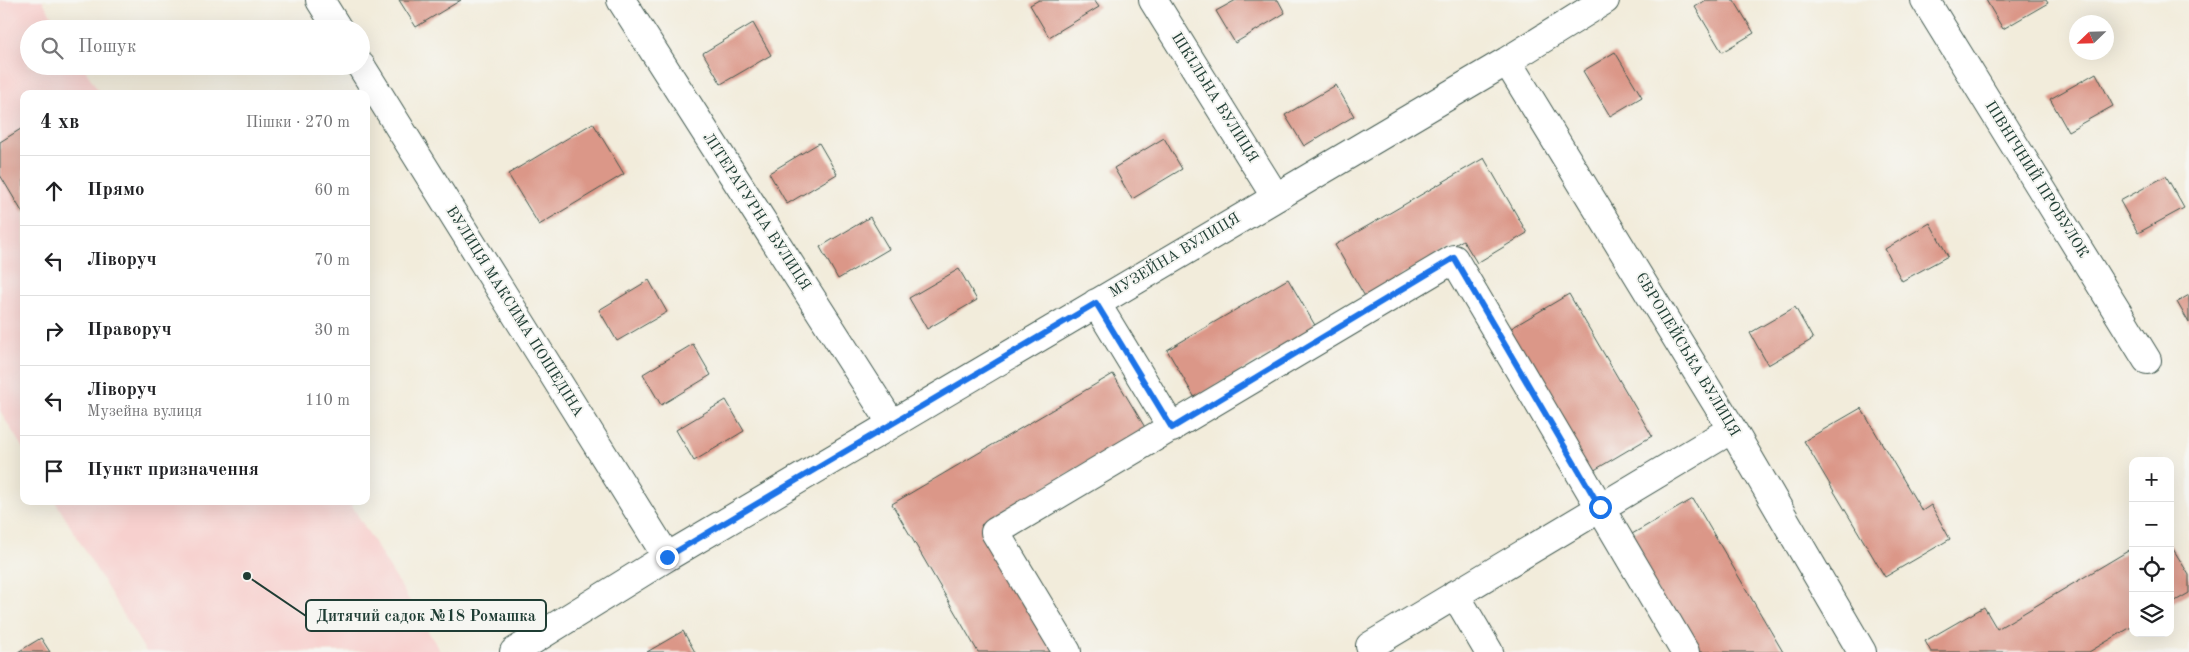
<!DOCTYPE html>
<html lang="uk">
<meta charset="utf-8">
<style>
:root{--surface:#fff;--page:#f6f6f6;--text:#202124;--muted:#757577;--line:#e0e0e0}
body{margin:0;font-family:"Old Standard TT",serif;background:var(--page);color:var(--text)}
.controls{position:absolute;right:15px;bottom:15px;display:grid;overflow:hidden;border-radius:10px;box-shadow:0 5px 20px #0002}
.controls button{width:45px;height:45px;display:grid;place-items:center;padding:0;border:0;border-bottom:1px solid var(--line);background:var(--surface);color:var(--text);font:25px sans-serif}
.compass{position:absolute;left:2069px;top:15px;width:45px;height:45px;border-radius:50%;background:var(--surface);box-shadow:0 5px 20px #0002;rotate:247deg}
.stop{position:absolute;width:15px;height:15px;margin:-11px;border:4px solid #1a73e8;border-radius:50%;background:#fff}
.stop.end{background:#1a73e8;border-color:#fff;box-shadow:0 1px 5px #0008}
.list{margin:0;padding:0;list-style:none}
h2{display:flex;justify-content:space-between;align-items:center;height:65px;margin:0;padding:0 20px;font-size:21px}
h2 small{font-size:16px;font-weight:400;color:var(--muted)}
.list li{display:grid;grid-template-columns:32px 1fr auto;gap:15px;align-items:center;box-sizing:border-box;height:70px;padding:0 20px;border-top:1px solid var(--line)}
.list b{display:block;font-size:19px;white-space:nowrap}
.list p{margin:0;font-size:16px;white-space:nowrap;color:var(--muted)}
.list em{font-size:16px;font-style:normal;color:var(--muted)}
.icon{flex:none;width:28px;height:28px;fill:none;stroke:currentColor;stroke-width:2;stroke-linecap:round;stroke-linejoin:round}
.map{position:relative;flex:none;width:2189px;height:652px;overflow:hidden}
.search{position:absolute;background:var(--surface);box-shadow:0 5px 20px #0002;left:20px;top:20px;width:350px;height:55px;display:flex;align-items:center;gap:12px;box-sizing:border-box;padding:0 18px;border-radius:28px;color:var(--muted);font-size:19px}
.panel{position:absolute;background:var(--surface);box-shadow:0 5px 20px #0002;left:20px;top:90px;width:350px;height:415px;border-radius:10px}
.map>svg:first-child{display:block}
</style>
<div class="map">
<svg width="2189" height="652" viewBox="0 0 2189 652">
<rect width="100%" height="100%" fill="#f6f6f2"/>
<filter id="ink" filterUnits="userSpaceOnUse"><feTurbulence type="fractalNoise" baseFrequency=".02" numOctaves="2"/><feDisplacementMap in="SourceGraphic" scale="10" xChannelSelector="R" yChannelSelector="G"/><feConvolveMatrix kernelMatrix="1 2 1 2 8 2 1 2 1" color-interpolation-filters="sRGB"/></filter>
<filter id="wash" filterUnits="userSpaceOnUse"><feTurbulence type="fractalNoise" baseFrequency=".0096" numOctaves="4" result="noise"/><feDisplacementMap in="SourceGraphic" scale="20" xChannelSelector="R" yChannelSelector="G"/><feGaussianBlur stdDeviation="1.12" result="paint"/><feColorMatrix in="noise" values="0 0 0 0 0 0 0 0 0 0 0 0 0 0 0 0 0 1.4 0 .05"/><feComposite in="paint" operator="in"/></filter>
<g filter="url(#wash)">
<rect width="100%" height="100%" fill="#f2ecdb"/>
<path fill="#f7d0ce" d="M 0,0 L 42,0 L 60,29 L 29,29 L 29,66 L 83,66 L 100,94 L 24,94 L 24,450 L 0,411 Z
M 55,501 L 349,501 L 440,651 L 146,652 Z"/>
<g id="blocks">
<path fill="#db9788" d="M 399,0 L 461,0 L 416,27 Z
M 1039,0 L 1094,0 L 1099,7 L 1049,37 L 1030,5 Z
M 1236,0 L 1278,0 L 1285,13 L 1235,43 L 1216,11 Z
M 1706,0 L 1734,0 L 1754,33 L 1722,52 L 1695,7 Z
M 1986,0 L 2046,0 L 2048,3 L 2003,29 Z
M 753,23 L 771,55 L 721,84 L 703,53 Z
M 1615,52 L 1642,97 L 1610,116 L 1583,71 Z
M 2096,73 L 2113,106 L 2068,131 L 2050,99 Z
M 1336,85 L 1354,116 L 1304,146 L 1285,115 Z
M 593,123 L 624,174 L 539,225 L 508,174 Z
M 24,127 L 24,215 L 0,175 L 0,142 Z
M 1164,138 L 1182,169 L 1132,199 L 1114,168 Z
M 819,143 L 837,174 L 787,204 L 769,173 Z
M 1484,158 L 1527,233 L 1477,263 L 1463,240 L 1401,276 L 1370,305 L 1335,245 Z
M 2166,176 L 2184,208 L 2138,233 L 2120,201 Z
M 870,217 L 889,249 L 838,279 L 820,247 Z
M 1930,223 L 1948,256 L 1902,281 L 1885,249 Z
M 959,269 L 977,300 L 927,329 L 909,298 Z
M 1288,279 L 1316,327 L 1195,398 L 1167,350 Z
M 649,280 L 667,312 L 617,341 L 599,310 Z
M 1569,294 L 1652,436 L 1586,475 L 1503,333 Z
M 2189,295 L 2189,323 L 2177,302 Z
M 1795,307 L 1813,339 L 1768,365 L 1750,333 Z
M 693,344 L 711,375 L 661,405 L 643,374 Z
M 1113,374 L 1146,429 L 981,525 L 1055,652 L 978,652 L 892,504 Z
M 726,400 L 744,431 L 694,461 L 676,430 Z
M 1861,408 L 1922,511 L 1931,505 L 1950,539 L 1885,577 L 1804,441 Z
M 1693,499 L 1783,652 L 1692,652 L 1625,538 Z
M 2170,544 L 2189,575 L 2189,593 L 2170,604 Z
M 2133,548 L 2133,626 L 2089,652 L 1931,652 L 1925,641 L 1984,607 L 1997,629 Z
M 683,631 L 695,652 L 647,652 Z
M 41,638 L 50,652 L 18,652 Z"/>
</g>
</g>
<g filter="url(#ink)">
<use href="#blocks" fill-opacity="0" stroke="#3f574d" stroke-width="1"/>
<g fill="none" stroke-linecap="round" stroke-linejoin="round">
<g stroke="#3f574d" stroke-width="30">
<path id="minor" d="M 320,0 L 338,29
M 621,0 L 892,424
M 1153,0 L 1275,196
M 1925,0 L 2147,360
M 1507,61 L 1732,429 L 1862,652
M 361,66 L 667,557
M 1096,303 L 1172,428
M 1455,594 L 1489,652
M 514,652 L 667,557 L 1507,61 L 1605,0
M 1067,652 L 995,532 L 1454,259 L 1685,652
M 1373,652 L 1370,646 L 1732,429"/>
</g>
<use href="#minor" stroke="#fff" stroke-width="28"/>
</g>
</g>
<g fill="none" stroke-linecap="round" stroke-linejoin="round" filter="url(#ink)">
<path stroke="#1a73e8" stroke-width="6" d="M 667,557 L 1096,303 L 1172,428 L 1454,258 L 1600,507"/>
</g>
<g text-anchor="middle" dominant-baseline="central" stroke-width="4" stroke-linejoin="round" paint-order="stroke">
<g font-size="15" fill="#1f3d34" stroke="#f6f6f2">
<text transform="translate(1214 98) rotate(58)">ШКІЛЬНА ВУЛИЦЯ</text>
<text transform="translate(2036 180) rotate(58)">ПІВНІЧНИЙ ПРОВУЛОК</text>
<text transform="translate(756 212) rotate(57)">ЛІТЕРАТУРНА ВУЛИЦЯ</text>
<text transform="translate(1175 256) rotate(-31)">МУЗЕЙНА ВУЛИЦЯ</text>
<text transform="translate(514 312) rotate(58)">ВУЛИЦЯ МАКСИМА ПОШЕДІНА</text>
<text transform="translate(1687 355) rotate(59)">ЄВРОПЕЙСЬКА ВУЛИЦЯ</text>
</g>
</g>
<path fill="none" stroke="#1f3d34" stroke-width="2" d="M247 576L306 616"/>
<circle fill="#1f3d34" stroke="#f6f6f2" stroke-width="2" cx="247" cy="576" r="5"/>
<rect fill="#f6f6f2" stroke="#1f3d34" stroke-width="2" x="306" y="600" width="240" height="31" rx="5"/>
<g font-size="16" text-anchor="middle" font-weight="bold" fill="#1f3d34">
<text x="426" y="621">Дитячий садок №18 Ромашка</text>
</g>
</svg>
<div class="controls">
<button>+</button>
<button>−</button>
<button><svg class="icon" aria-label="locate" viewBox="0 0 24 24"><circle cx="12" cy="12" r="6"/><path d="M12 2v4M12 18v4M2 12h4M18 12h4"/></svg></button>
<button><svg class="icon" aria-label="layers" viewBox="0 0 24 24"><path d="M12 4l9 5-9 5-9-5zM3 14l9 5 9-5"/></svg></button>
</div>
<svg class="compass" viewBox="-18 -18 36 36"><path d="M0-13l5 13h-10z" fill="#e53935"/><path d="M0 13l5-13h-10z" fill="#757577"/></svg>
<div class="stop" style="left:1600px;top:507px"></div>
<div class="stop end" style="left:667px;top:557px"></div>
<div class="search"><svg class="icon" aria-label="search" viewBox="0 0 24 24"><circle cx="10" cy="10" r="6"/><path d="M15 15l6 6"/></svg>Пошук</div>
<section class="panel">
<h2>4 хв<small>Пішки · 270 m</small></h2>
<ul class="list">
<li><svg class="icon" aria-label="ahead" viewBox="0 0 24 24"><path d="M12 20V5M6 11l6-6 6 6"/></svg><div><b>Прямо</b></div><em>60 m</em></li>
<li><svg class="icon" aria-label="left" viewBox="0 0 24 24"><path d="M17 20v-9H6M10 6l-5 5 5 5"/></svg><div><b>Ліворуч</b></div><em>70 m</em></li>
<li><svg class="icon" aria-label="right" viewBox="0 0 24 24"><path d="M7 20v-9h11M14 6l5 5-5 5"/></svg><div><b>Праворуч</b></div><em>30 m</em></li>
<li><svg class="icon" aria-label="left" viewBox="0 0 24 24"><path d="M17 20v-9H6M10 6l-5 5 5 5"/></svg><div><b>Ліворуч</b><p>Музейна вулиця</p></div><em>110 m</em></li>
<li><svg class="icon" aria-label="arrive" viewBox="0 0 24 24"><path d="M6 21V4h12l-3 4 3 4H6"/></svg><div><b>Пункт призначення</b></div></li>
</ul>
</section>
</div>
